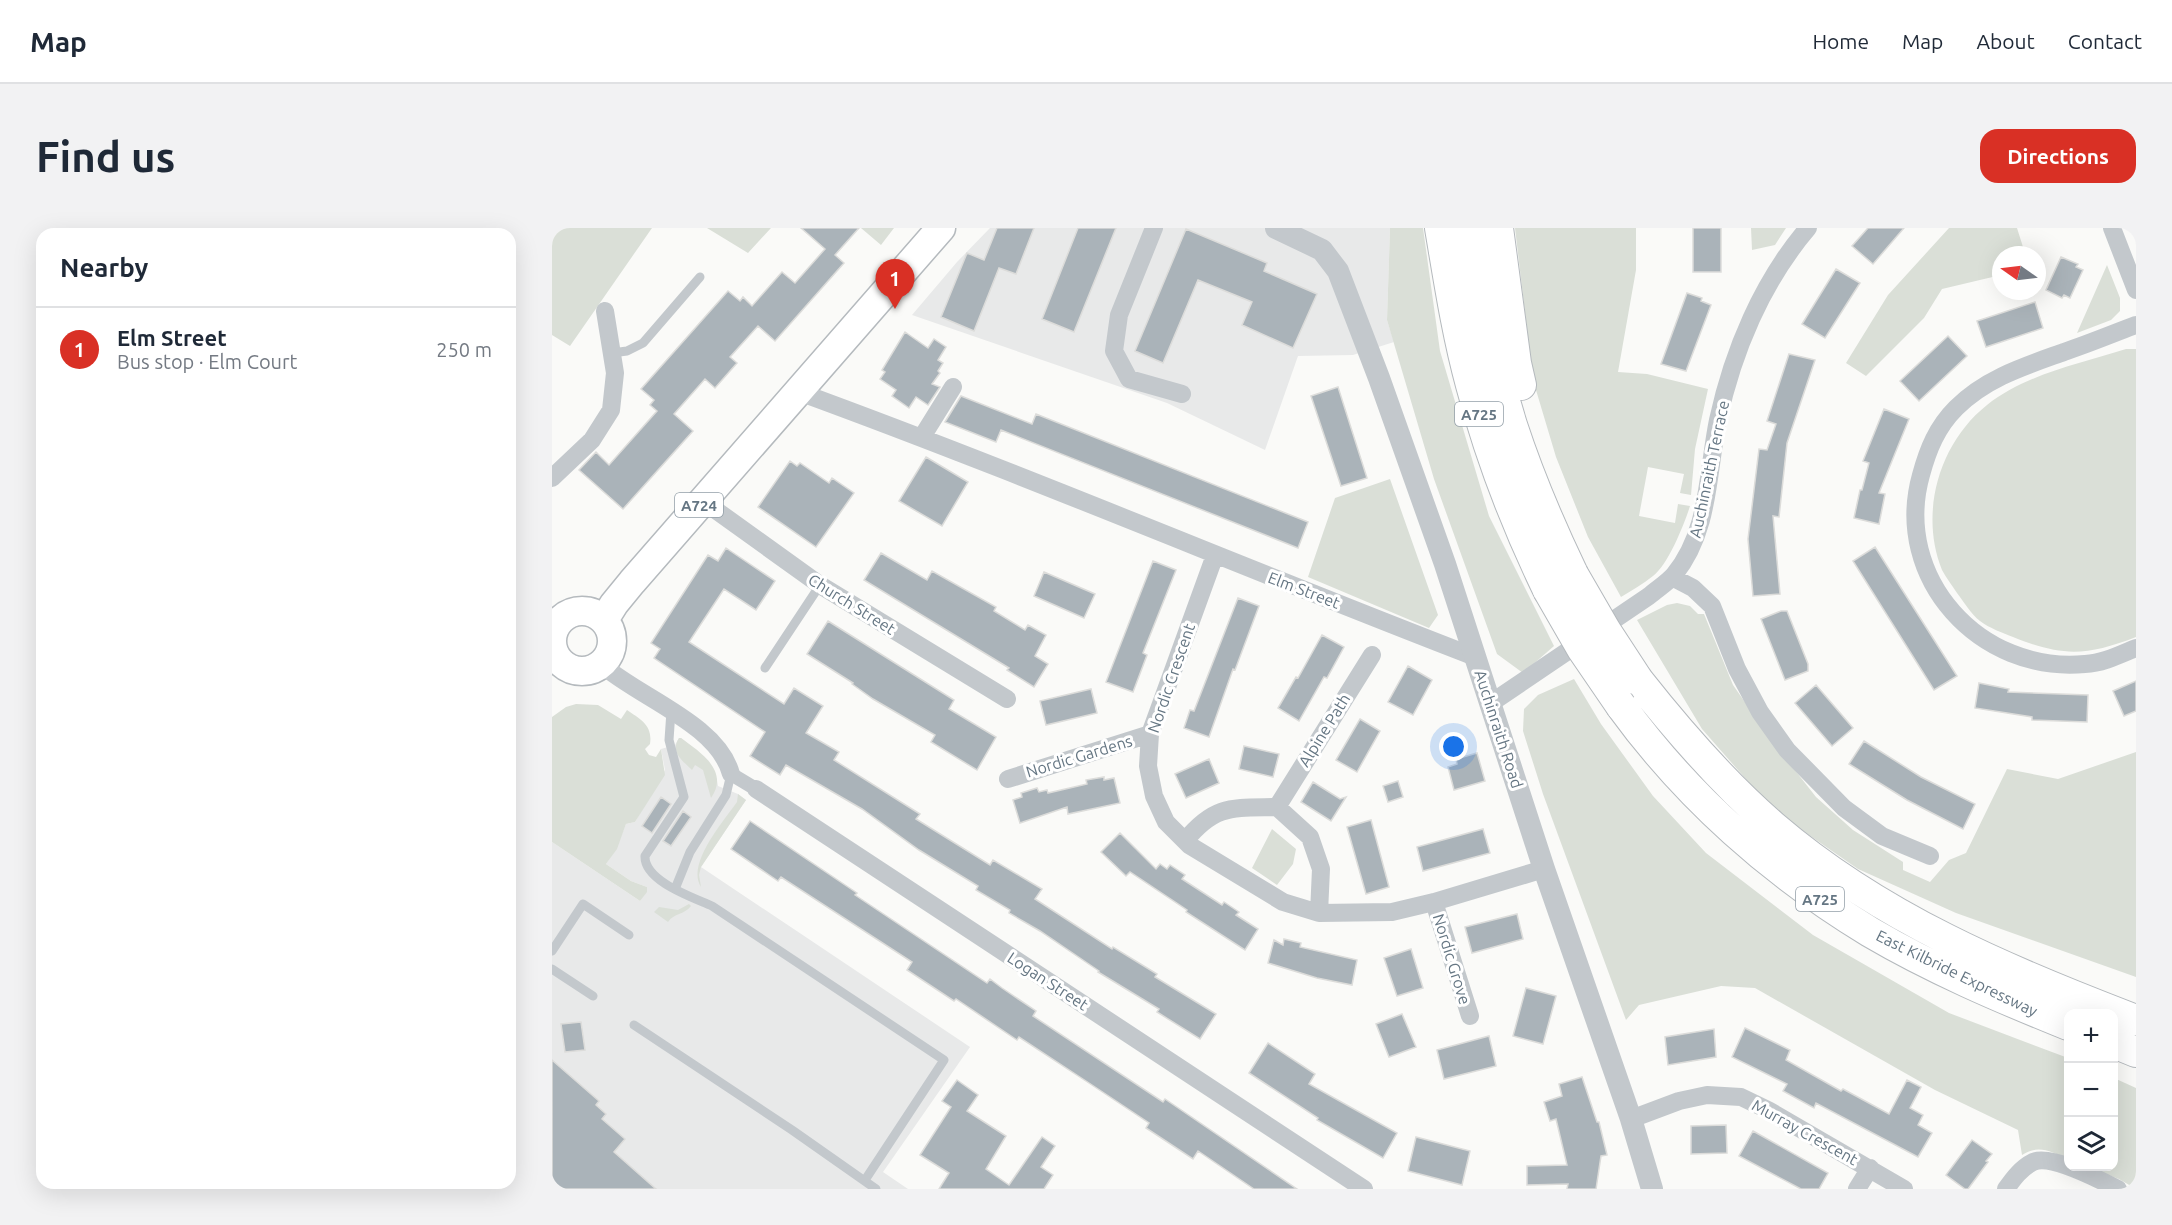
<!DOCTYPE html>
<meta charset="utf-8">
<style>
:root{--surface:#fff;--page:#f2f2f3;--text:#1f2937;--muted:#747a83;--line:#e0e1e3;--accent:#d93025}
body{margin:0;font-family:Ubuntu,sans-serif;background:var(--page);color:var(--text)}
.controls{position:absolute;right:18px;bottom:18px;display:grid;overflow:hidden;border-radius:12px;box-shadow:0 6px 24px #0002}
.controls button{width:54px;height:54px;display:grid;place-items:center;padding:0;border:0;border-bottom:2px solid var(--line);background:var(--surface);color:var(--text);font:30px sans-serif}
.compass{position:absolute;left:1440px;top:18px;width:54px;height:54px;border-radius:50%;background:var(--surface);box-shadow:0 6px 24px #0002;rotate:284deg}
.you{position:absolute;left:902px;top:519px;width:21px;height:21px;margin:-15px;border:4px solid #fff;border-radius:50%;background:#1a73e8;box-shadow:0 0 0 9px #1a73e833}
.badge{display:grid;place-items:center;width:39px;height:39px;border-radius:50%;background:var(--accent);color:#fff;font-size:20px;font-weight:700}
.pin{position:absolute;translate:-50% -50px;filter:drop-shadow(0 2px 3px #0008)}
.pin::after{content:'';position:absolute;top:32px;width:21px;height:18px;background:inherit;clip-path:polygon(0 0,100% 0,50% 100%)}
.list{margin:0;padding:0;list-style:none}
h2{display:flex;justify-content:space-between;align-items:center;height:78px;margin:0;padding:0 24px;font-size:26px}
h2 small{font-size:20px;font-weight:400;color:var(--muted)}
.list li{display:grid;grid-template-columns:39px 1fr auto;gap:18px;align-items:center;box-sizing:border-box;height:84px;padding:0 24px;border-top:2px solid var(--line)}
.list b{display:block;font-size:22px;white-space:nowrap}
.list p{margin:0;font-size:20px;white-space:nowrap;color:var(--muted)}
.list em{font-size:20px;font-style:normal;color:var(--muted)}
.icon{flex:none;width:33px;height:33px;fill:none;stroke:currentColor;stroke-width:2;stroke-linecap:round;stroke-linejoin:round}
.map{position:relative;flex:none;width:1584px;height:961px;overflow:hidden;border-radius:18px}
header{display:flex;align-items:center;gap:36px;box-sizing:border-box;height:84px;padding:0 30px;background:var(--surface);border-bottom:2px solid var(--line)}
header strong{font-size:28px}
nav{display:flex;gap:33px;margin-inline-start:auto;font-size:21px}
.intro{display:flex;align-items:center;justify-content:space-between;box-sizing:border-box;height:144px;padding:0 36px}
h1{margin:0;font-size:42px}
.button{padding:15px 27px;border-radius:18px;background:var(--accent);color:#fff;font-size:21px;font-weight:700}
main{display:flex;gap:36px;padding:0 36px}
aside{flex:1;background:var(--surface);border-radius:18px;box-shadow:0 6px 24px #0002}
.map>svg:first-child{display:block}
</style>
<header>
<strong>Map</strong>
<nav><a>Home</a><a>Map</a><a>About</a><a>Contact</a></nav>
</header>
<div class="intro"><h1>Find us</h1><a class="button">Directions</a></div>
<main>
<aside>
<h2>Nearby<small></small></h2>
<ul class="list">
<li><span class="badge">1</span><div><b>Elm Street</b><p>Bus stop · Elm Court</p></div><em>250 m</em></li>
</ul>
</aside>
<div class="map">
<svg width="1584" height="961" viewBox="0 0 1584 961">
<rect width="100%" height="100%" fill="#fafaf8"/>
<path fill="#e8e9e9" d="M 438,0 L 838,0 L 835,92 L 842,114 L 801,127 L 746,128 L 713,222 L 615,175 L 360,87 L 405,34 Z
M 127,510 L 129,510 L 157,533 L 165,552 L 166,558 L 186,566 L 194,572 L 149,639 L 418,819 L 331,944 L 356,961 L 0,961 L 0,614 L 88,673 L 95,659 L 79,653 L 54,636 L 64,621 L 74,596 L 83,594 L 113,542 L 109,521 L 123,517 Z"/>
<path fill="#dadfd7" d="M 0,0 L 100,0 L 18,118 L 0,107 Z
M 155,0 L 219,0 L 196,25 Z
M 309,0 L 342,0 L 329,17 Z
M 838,0 L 871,0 L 888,123 L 937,288 L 1002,418 L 971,445 L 945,426 L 882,251 L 835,92 Z
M 963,0 L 1084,0 L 1084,42 L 1066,144 L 1095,146 L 1156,161 L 1143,221 L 1139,267 L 1128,265 L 1132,246 L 1096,239 L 1087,288 L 1123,295 L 1126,276 L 1138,278 C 1132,297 1116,337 1101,348 C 1091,356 1080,362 1069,369 L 1036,309 L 1004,229 L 981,152 Z
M 1199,0 L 1234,0 L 1223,17 L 1200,22 Z
M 1397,0 L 1465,0 L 1471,19 L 1470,27 L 1449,27 L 1449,47 L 1390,61 L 1372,90 L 1314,148 L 1294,135 L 1336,67 Z
M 1555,37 L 1568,70 L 1568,83 L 1559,92 L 1525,105 Z
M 1574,121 L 1584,121 L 1584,409 C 1535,428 1510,429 1461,409 C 1451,405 1437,400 1428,393 C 1419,386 1412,374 1405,365 C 1400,357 1394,350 1390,342 C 1367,285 1387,215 1435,177 C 1474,146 1527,136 1574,121 Z
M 838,251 L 886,387 L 877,400 L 756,349 L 783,270 Z
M 1125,375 L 1138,378 L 1146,386 L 1152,386 L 1181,457 L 1220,513 L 1264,569 L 1301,602 L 1351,634 L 1351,642 L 1378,654 L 1397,632 L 1414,625 L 1455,541 L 1506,551 L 1584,524 L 1584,749 L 1404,685 L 1306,641 L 1221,582 L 1150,501 L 1085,392 L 1115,377 Z
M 1022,451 L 1049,496 L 1101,568 L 1154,625 L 1261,707 L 1397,785 L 1516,830 L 1516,931 C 1499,924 1487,916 1470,927 L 1466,902 L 1383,862 L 1203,760 L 1169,758 L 1087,777 L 1074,792 L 991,566 L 971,503 L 972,481 L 986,467 Z
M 24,476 L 46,477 L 69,491 L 75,482 C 88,491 101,497 98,516 L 93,521 L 97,527 L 104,529 L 109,521 L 113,547 L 83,594 L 74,596 L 65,621 L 54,636 L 79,653 L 95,659 L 95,664 L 88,673 L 0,614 L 0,489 L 14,479 Z
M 127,510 L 129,510 C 148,524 178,543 159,570 L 151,542 L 143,537 L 140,542 C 130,532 118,524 127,510 Z
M 186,566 L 194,572 L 149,639 L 147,647 L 149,659 C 134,636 171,594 185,574 Z
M 720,601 L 744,621 L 741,636 L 725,657 L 700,640 Z
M 137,676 L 139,678 C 132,687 122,685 116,694 L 102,684 L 107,679 L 126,682 Z
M 1562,850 L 1584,860 L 1584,961 L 1567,951 L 1535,939 L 1562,938 Z"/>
<path fill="#aab3b9" stroke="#dcdcda" stroke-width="1.5" d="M 249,0 L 307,0 L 283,27 L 292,35 L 223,113 L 206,98 L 178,129 L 185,135 L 163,160 L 153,151 L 122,186 L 141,203 L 71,281 L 27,242 L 44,224 L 57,237 L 105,183 L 98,177 L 102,172 L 89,161 L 176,63 L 188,73 L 191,69 L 200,78 L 230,44 L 243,55 L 273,21 Z
M 445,0 L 482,0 L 464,46 L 447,40 L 422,103 L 389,89 L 415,25 L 432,32 Z
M 526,0 L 564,0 L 522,104 L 490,91 Z
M 1141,0 L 1169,0 L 1169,44 L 1141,44 Z
M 1316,0 L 1352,0 L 1321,36 L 1300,18 Z
M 634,1 L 715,35 L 712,43 L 765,66 L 741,120 L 690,97 L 700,74 L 646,52 L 611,135 L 583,123 Z
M 1509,29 L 1526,36 L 1524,39 L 1531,42 L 1518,70 L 1512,67 L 1510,70 L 1494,62 Z
M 1284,41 L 1308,55 L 1273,110 L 1250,96 Z
M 1135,65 L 1150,70 L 1149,73 L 1159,77 L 1134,143 L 1109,136 Z
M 1483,74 L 1491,100 L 1434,119 L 1425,93 Z
M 353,104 L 376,120 L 382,111 L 394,119 L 386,132 L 391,135 L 386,143 L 388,145 L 380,156 L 388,159 L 376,177 L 364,169 L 357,180 L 340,168 L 344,162 L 328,151 L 333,144 L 330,142 Z
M 1396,108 L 1415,128 L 1367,173 L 1348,153 Z
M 1237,126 L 1263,132 L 1235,215 L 1227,289 L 1221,288 L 1228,366 L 1201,368 L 1196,311 L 1207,221 L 1215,222 L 1224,196 L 1215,193 Z
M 786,159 L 815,250 L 789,258 L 759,168 Z
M 409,168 L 480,196 L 484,186 L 756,294 L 746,320 L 449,202 L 444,214 L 393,194 Z
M 1332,181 L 1357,191 L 1327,265 L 1333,266 L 1327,296 L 1302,290 L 1308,262 L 1310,262 L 1317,235 L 1311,233 Z
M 374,229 L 416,254 L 390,298 L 347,273 Z
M 238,233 L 245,238 L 248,235 L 277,255 L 280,250 L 302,265 L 264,319 L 206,279 Z
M 1323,319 L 1405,448 L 1382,462 L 1301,333 Z
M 174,320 L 223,353 L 204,382 L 172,361 L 137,414 L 232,476 L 242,460 L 271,478 L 254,505 L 287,524 L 282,532 L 368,586 L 364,591 L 438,637 L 441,632 L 490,661 L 483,671 L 560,721 L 561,719 L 605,746 L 603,749 L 664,786 L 648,811 L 605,784 L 607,781 L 546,744 L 547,743 L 488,703 L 457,685 L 458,682 L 424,662 L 426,658 L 367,622 L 310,581 L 234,537 L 228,547 L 198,528 L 213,504 L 102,430 L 108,421 L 99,415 L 156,327 L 166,333 Z
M 329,325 L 375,352 L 380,343 L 444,379 L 442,383 L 473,402 L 476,397 L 494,407 L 483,428 L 496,436 L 482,459 L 455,442 L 457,440 L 312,352 Z
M 601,333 L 624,342 L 591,425 L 595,427 L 581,464 L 554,454 Z
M 492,344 L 543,366 L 532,390 L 482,368 Z
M 686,370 L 707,378 L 683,442 L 681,441 L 657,509 L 632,500 L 638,482 L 642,483 Z
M 1229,383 L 1235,383 L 1256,436 L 1256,443 L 1233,452 L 1209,391 Z
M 276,393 L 402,472 L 397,481 L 444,509 L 425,542 L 379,514 L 383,507 L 321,471 L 300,456 L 301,455 L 255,426 Z
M 770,407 L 792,419 L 775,450 L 772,449 L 747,493 L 726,480 L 744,449 L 746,450 Z
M 856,438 L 880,452 L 861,487 L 836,474 Z
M 1584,453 L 1584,483 L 1572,488 L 1561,463 Z
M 1427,455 L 1457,461 L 1456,464 L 1536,467 L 1535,494 L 1480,492 L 1480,489 L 1423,480 Z
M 1264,457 L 1301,500 L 1280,518 L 1243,475 Z
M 539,461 L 545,485 L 494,497 L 488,473 Z
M 808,491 L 828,503 L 805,544 L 784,532 Z
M 1312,513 L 1369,549 L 1423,576 L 1411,601 L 1355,572 L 1297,536 Z
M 692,518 L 727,526 L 721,549 L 687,541 Z
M 925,525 L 933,553 L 902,562 L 896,539 L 905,536 L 904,531 Z
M 657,531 L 667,555 L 634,570 L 623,546 Z
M 552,549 L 552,552 L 562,550 L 568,575 L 516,586 L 515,579 L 468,595 L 461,572 L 470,569 L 469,565 L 485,560 L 487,564 L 495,562 L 496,565 L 535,556 L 534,552 Z
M 846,553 L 851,569 L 836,574 L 831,558 Z
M 761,554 L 788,571 L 794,569 L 779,593 L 749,574 Z
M 109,569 L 119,576 L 100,605 L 90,598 Z
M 131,583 L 139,589 L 119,618 L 111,613 Z
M 819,592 L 837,659 L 814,666 L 795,599 Z
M 198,593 L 305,665 L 303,667 L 435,755 L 438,751 L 450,760 L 484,783 L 481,788 L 611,874 L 613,871 L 745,961 L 702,961 L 646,923 L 641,931 L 594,900 L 597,895 L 540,857 L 467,809 L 465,812 L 404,771 L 402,773 L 355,742 L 360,734 L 229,649 L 226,653 L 179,621 Z
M 931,601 L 938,625 L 871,643 L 865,619 Z
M 568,605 L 604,641 L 608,636 L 615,641 L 618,637 L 633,647 L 630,651 L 670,677 L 672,674 L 687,684 L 684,687 L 706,701 L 693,722 L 634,684 L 635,682 L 578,644 L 574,648 L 549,624 Z
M 965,686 L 971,711 L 920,725 L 913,699 Z
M 732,711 L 749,715 L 748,719 L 805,732 L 800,757 L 765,750 L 716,735 L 722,712 L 731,717 Z
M 859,721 L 871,760 L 845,768 L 832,730 Z
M 974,760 L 1004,768 L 991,816 L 961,808 Z
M 850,786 L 864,819 L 837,829 L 824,796 Z
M 29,794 L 33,822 L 13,824 L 9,796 Z
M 1193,800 L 1238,822 L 1234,832 L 1289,863 L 1291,861 L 1337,886 L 1355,852 L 1369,859 L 1358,880 L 1371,887 L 1366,897 L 1380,905 L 1366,929 L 1264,875 L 1262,880 L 1231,863 L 1235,856 L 1180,829 Z
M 1162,801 L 1164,829 L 1116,837 L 1113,809 Z
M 937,808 L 944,838 L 892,851 L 885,822 Z
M 716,815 L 763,846 L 757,856 L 845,905 L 831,930 L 765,892 L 766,890 L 697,845 Z
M 0,832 L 47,873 L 44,877 L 54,886 L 50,891 L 73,911 L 62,924 L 104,961 L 0,961 Z
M 1030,849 L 1045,894 L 1047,894 L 1055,927 L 1049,928 L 1044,961 L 1015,961 L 1016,956 L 975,957 L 975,938 L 1015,937 L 1004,891 L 998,893 L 992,874 L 1010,868 L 1007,856 Z
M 405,852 L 426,867 L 415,883 L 454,908 L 434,941 L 457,957 L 490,909 L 503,918 L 489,939 L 501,947 L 492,961 L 387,961 L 397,945 L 368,927 L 399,879 L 390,873 Z
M 1174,897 L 1175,925 L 1139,926 L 1139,898 Z
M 1201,903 L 1276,945 L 1267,961 L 1249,961 L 1187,928 Z
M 864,909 L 918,923 L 910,957 L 856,943 Z
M 1420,912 L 1440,926 L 1434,933 L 1436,934 L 1416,961 L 1413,961 L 1394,947 Z"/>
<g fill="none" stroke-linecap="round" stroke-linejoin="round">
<g stroke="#b5babe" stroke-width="31">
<path id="primary" d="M0 413a30 30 0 1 1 60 0a30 30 0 1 1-60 0Z
M 52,392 L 62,376 L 80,354 L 389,0"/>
</g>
<g stroke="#b4b9bd" stroke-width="32">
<path id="trunk" d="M 888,0 C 897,53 905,106 919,157 C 938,229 964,296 996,362
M 917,0 C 928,66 940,133 960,197 C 977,249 998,298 1021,346
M 946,0 L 964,135 L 969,157
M 1086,452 C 1127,504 1170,554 1221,598 C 1327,689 1455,743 1584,792
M 1069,478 C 1135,569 1222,646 1318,704 C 1381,741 1449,770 1516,797
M 1562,815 L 1584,824"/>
</g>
<path stroke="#c3c8cc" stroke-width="9" d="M 60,125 L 75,123 L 91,115 L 148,49
M 213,440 L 268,357
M 119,483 L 117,512 L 132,569 L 93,628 C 92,653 140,669 160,678 L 392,832 L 313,952
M 123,661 L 138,624 L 174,567 L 179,546
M 0,723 L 31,676 L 77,707
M 0,741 L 41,768
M 82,797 L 240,902 L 324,961"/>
<path stroke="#c3c8cc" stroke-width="14" d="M 179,546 L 204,561"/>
<path stroke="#c3c8cc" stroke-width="18" d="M 602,0 L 567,87 L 562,123 L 577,151 L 630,166
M 1560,0 L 1584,62
M 1584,97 C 1560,106 1536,116 1512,124 C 1473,138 1434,150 1404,180 C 1385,199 1376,221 1369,247 C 1340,350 1428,446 1533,436 C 1551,435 1567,427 1584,420
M 247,164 C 474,247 697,342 923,429
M 370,209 L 401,159
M 0,250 L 40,212 L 59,182 L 63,145 L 53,83
M 151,273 L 268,357 L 455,471
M 663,327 L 598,506 L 596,538 L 602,568 L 614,594 L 637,617 L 731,674 L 767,685 L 840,684 L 882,674 L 992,641
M 1120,349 L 1141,360 L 1160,378 L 1185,441 L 1208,484 L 1235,522 L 1292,580 L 1330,608 L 1378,628
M 0,389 L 7,394
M 49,436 C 86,469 166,496 179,546
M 939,475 L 1097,368 C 1105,361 1115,355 1122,347 C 1158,303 1155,245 1166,192 C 1181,123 1210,54 1256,0
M 456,551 L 598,506
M 204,561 L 812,961
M 725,579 L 820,427
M 633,613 C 663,576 681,580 725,579 L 758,609 L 769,641 L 767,685
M 882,674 L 918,788
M 1079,891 L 1127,873 L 1155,867 L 1189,869 L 1216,882 L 1352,961
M 1305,961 L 1318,940
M 1454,961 C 1461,951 1469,940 1481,934 C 1499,926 1548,952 1566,961"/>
<path stroke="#c3c8cc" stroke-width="22" d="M 724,0 L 770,22 L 786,43 L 827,150 L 893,336 L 992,641 L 1079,891 L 1100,961"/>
<use href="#primary" stroke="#fff" stroke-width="28"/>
<use href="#trunk" stroke="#fff" stroke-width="30"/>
<g stroke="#b4b9bd" stroke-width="32" stroke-linecap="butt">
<path id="trunk-bridge" d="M 1021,346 L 1054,403 L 1086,452
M 996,362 L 1030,421 L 1069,478"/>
</g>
<use href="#trunk-bridge" stroke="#fff" stroke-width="30"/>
</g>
<g text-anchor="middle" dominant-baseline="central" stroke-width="6" stroke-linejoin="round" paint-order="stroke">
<g fill="#fff" stroke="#939fa8" stroke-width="1.5">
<rect x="903" y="174" width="48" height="24" rx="4.5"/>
<rect x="123" y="265" width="48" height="24" rx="4.5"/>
<rect x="1244" y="659" width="48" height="24" rx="4.5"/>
</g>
<g font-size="15" font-weight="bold" fill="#657683">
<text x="927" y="186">A725</text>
<text x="147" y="277">A724</text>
<text x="1268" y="671">A725</text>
</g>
<g font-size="16" fill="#657683" stroke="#fff">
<text transform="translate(1157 241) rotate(-78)">Auchinraith Terrace</text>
<text transform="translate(752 362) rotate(21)">Elm Street</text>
<text transform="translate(300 376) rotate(32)">Church Street</text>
<text transform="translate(619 450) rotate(-71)">Nordic Crescent</text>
<text transform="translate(947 501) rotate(72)">Auchinraith Road</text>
<text transform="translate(772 502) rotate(-58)">Alpine Path</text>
<text transform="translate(527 528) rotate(-17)">Nordic Gardens</text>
<text transform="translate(900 731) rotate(73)">Nordic Grove</text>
<text transform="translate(1405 745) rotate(26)">East Kilbride Expressway</text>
<text transform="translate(496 753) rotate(33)">Logan Street</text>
<text transform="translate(1253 904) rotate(29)">Murray Crescent</text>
</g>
</g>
</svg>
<div class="controls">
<button>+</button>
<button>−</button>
<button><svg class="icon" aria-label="layers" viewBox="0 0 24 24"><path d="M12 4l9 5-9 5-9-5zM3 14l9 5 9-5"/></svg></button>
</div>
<svg class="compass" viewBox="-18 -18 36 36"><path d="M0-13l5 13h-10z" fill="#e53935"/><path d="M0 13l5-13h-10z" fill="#747a83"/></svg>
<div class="you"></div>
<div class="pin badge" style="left:343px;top:81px">1</div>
</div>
</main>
